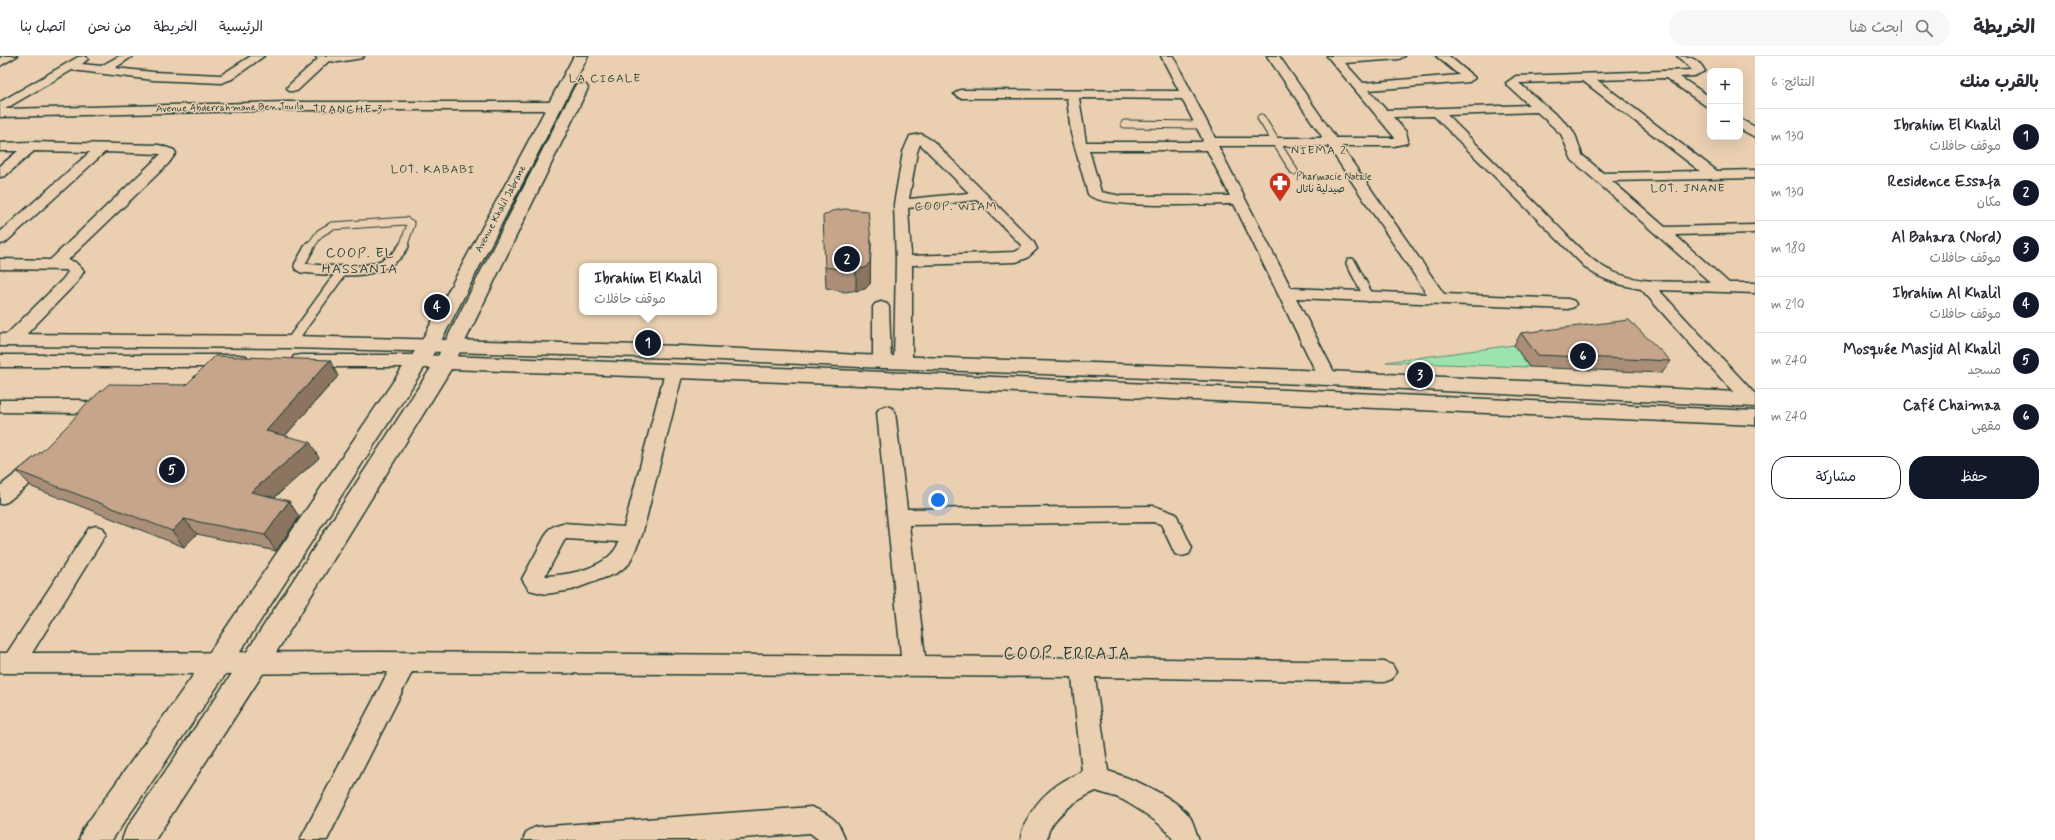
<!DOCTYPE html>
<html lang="ar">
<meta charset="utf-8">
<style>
:root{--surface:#fff;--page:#f7f7f7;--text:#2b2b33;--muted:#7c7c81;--line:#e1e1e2;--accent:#111827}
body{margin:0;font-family:Mynerve,"Playpen Sans Arabic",sans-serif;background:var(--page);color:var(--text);direction:rtl}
.controls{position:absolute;right:12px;top:12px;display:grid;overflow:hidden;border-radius:8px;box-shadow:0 4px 16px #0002}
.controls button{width:36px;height:36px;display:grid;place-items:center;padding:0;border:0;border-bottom:1px solid var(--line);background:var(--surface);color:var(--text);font:20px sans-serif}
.you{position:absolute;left:938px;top:444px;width:14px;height:14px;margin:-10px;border:3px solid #fff;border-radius:50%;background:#1a73e8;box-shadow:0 0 0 6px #1a73e833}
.badge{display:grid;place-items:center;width:26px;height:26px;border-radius:50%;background:var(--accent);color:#fff;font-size:13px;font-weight:700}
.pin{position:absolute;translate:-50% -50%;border:2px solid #fff;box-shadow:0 1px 4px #0006}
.popup{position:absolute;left:579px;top:207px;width:138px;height:52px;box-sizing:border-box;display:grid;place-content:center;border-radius:8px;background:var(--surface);filter:drop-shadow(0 1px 3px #0005);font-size:13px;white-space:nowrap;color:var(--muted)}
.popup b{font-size:15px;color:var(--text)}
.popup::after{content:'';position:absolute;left:50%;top:100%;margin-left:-8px;border:8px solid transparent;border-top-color:var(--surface)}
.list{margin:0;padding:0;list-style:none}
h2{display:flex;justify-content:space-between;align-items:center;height:52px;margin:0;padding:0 16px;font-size:17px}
h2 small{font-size:13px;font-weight:400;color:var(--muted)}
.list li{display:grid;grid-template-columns:26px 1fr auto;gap:12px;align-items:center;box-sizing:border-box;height:56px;padding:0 16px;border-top:1px solid var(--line)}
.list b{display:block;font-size:15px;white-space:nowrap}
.list p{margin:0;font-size:13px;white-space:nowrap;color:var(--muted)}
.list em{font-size:13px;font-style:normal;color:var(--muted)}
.actions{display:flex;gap:8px;padding:12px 16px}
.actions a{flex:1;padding:9px 0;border:1px solid var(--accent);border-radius:16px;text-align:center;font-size:14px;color:var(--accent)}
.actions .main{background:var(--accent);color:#fff}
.icon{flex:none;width:22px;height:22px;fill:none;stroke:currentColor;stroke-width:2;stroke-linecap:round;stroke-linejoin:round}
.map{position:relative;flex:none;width:1755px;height:784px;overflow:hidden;direction:ltr}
header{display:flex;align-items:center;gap:24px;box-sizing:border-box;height:56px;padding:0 20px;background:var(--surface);border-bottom:1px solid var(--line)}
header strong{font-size:19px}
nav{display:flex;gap:22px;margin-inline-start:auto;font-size:14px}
.search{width:280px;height:36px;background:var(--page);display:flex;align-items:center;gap:10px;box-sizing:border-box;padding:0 14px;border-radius:16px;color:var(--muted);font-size:15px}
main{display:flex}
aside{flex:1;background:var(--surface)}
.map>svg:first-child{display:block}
</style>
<header>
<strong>الخريطة</strong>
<div class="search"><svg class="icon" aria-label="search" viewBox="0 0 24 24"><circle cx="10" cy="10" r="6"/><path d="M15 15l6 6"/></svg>ابحث هنا</div>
<nav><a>الرئيسية</a><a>الخريطة</a><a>من نحن</a><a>اتصل بنا</a></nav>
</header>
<main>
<aside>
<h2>بالقرب منك<small>النتائج: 6</small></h2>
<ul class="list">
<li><span class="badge">1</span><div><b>Ibrahim El Khalil</b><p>موقف حافلات</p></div><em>130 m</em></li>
<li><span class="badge">2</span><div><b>Residence Essafa</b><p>مكان</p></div><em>130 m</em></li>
<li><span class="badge">3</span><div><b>Al Bahara (Nord)</b><p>موقف حافلات</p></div><em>180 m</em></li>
<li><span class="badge">4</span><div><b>Ibrahim Al Khalil</b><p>موقف حافلات</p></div><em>210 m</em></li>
<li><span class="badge">5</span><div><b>Mosquée Masjid Al Khalil</b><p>مسجد</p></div><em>240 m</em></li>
<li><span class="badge">6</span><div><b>Café Chaimaa</b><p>مقهى</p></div><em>240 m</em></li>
</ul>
<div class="actions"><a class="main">حفظ</a><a>مشاركة</a></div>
</aside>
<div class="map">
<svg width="1755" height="784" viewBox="0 0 1755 784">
<rect width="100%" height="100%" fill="#eacfb1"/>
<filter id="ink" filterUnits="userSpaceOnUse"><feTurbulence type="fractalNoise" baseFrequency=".025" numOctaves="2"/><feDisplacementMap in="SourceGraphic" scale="8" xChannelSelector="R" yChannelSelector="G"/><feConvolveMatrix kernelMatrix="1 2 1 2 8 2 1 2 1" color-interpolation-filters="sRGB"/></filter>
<g filter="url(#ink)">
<path fill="#9de3b0" stroke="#5e9072" d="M 1514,289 L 1529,311 L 1386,306 Z"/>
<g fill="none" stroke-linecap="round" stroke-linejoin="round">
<g stroke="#1f3d34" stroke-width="9">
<path id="service-far1" d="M 1261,62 L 1294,115
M 1125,68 L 1199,69
M 310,191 L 320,177 L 332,170 L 406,165 L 411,168 L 403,191"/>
</g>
<g stroke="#1f3d34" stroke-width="12">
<path id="service" d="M 310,190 L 299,210 L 302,212 C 335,215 384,223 404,190
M 1351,207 L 1369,241
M 291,286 L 343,214"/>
</g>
<g stroke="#1f3d34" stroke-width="3">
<path id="minor" d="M 3,0 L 17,0 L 0,10 L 0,2 Z
M 119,0 L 133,0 L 115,12 L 153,16 L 221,19 L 251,0 L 264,0 L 232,23 L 221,27 L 153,24 L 72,14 L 5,53 L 288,46 L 555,46 L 561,50 L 555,54 L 288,54 L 0,61 L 0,46 L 78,1 L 84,0 L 88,3 L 82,8 L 101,10 Z
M 315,0 L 364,0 L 362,2 L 338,6 L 329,5 L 297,35 L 289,35 L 287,32 L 289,29 L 318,3 Z
M 1161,0 L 1173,0 L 1215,82 L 1323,82 L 1267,0 L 1279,0 L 1336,82 L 1395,82 L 1327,0 L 1405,0 L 1399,3 L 1345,7 L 1363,27 L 1459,19 L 1436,0 L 1449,0 L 1475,22 L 1469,26 L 1369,34 L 1386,54 L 1529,49 L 1508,30 L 1506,27 L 1516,20 L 1692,14 L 1677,0 C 1690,0 1699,3 1705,15 L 1694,20 L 1680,21 L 1710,41 L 1710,51 L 1706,50 L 1666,22 L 1597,24 L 1717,115 L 1755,114 L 1755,122 L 1612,125 L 1665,171 L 1755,169 L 1755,177 L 1675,179 L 1729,227 L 1755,227 L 1755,237 L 1659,234 L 1755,338 L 1755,349 L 1750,350 L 1744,348 L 1641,233 C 1621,229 1604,225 1587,213 L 1434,60 L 1393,61 L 1406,76 L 1408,84 L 1407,87 L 1394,90 L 1341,90 L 1444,238 L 1568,243 L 1574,245 L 1576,248 L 1574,251 L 1568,253 L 1296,242 L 1337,322 L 1334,326 L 1328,328 L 1322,326 L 1319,322 L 1234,148 C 1211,148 1099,154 1088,138 L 1071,77 L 1067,42 L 960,42 L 954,38 L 960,34 L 1179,35 ZM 1583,25 L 1700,115 L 1603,117 L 1582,99 L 1576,81 L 1571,72 L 1519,27 ZM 1079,42 L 1182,43 L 1203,84 L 1202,86 L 1086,86 ZM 1537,56 L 1561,78 L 1572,104 L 1710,226 C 1677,225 1641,229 1611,215 C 1590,206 1567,179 1551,163 C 1517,128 1482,94 1447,59 ZM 1218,90 L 1328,90 L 1427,238 L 1291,232 ZM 1089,94 L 1207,94 L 1230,140 L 1121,140 L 1101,136 Z
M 1740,63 L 1755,71 L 1755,81 L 1740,73 Z
M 921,78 L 933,85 L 1033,185 L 1037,193 L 1027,202 L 1016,206 L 912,209 L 912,306 L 909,310 L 903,312 L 897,310 L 894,306 L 896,205 L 894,148 L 903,96 L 910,80 ZM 920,88 L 969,137 L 909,143 L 917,96 ZM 977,144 L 1021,189 L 1021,192 L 1014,196 L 911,200 L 908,152 Z
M 32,86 L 159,89 L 174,94 L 176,97 L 168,108 L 68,204 L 75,206 L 84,215 L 77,226 L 17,288 L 11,289 L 5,288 L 3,284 L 5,280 L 63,223 L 68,216 L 66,214 L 0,213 L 0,203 L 50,204 L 161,98 L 105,96 L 5,187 L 0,188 L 0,176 L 90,96 L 34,95 L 5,120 L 0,121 L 0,110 L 18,95 L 0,95 L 0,87 Z
M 881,246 L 887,248 L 889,251 L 891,306 L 888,310 L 882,312 L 876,310 L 873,306 L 873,251 L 875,248 Z
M 674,310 L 680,312 L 683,316 L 642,479 L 629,508 L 617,517 L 572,534 L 546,538 L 529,534 L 522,523 L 549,473 L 556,469 L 563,467 L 624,471 L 665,316 L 668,312 ZM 566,483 L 619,486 C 609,512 570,519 545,520 L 564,485 Z
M 0,344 L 79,344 L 95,349 L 100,358 L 91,376 L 84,377 L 77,376 L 75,371 L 81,357 L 0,356 Z
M 886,350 L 892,352 L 895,356 L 907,453 L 1154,450 L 1176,458 L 1192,492 L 1189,498 L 1182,500 L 1175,498 L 1161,468 L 1153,466 L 909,469 L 925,600 L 1384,606 L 1392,609 L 1396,616 L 1392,623 L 1384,626 L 1095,621 L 1108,715 C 1131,722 1176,741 1190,761 C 1194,768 1196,777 1199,784 L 1173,784 C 1167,770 1137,752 1123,744 C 1115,740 1105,738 1096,735 C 1079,742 1047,763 1047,784 L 1021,784 C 1021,778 1023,772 1026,766 C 1038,741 1057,726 1082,716 L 1072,621 L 412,616 L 327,784 L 300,784 L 388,616 L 217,618 L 0,617 L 0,597 L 7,597 L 89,472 L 96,470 L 103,472 L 106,478 L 32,597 L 381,596 L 901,600 L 877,356 L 880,352 Z
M 44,399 L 51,401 L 54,406 L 51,411 L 7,446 L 0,448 L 0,430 L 37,401 Z
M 811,751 C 829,758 840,764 845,784 L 819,784 L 810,777 L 715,784 L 523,784 L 527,775 L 536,771 Z"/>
</g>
<g stroke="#1f3d34" stroke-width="3">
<path id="secondary" d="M 0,278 L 291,280 L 682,290 L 860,299 L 1328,315 L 1755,337 L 1755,351 L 1328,329 L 860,311 L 682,302 L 291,292 L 0,290 Z
M 0,299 L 239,299 L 246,300 L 249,305 L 246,310 L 239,311 L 0,311 Z
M 301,299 L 418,299 L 860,315 L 1755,355 L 1755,369 L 860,329 L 451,313 L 264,616 L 155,784 L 122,784 L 126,773 L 244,600 L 431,312 L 424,312 L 227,616 L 112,784 L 79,784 L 83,773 L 207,600 L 403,311 L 301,311 L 294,310 L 291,305 L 294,300 Z"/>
</g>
<g stroke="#1f3d34" stroke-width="3">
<path id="primary" d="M 574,0 L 588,0 L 439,289 L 425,310 L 418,311 L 411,310 L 408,305 L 420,288 Z
M 581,28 L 586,29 L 588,32 L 455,306 L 452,311 L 445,312 L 438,311 L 435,306 L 574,32 L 576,29 Z"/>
</g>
<use href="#service-far1" stroke="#eacfb1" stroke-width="7"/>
<use href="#service" stroke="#eacfb1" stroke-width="9"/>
<use href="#minor" fill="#eacfb1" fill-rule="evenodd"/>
<use href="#secondary" fill="#eacfb1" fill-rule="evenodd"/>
<use href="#primary" fill="#eacfb1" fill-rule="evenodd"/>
</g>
<path fill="#aa8e78" stroke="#1f3d34" d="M 871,184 L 870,228 L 865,233 L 845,236 L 826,232 L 825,211 Z
M 1521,277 L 1671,305 L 1662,317 L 1529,311 L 1514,289 Z
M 338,320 L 285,380 L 319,402 L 274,442 L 289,445 L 299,461 L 276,495 L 197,478 L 184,491 L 32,431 L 17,415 L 42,395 L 186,329 Z"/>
<path fill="#8b7461" stroke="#1f3d34" d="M 871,184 L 870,228 L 865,233 L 856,235 L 856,214 Z
M 330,304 L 338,320 L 276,390 L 266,375 Z
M 310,386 L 319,402 L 262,452 L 251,436 Z
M 289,445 L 299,461 L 276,495 L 265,479 Z
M 184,463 L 197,478 L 184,491 L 172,475 Z"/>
<path fill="#c6a58b" stroke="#1f3d34" d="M 845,153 L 868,155 L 871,184 L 870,206 L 865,212 L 845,214 L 825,211 L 823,160 L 832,155 Z
M 1629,264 L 1671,305 L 1537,299 L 1521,277 Z
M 215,300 L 330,304 L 266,375 L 310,386 L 251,436 L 289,445 L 265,479 L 184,463 L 172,475 L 17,415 L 42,395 L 70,367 L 85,349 L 109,328 L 186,329 Z"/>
</g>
<defs>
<g id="pharmacy-pin" transform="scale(1.15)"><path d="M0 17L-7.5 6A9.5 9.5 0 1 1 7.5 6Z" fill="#c8321e" stroke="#eacfb1"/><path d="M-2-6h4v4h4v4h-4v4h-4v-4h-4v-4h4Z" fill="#fff"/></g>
</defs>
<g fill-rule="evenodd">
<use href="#pharmacy-pin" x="1280" y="127"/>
</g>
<g text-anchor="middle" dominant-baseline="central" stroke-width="3" stroke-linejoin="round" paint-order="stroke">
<g font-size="10" fill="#1f3d34" stroke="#eacfb1">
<text transform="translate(230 52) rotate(-1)">Avenue Abderrahmane Ben Touila</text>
<text transform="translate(501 153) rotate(-62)">Avenue Khalil Jabrane</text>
</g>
<g font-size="10" fill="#1f3d34" stroke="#eacfb1" text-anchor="start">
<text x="1296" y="121">Pharmacie Natale<tspan x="1296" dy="12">صيدلية ناتال</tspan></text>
</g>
<g font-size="12" letter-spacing="1" fill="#1f3d34" stroke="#eacfb1">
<text x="605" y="23">LA CIGALE</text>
<text x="348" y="54">TRANCHE 3</text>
<text x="1319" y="95">NIEMA 2</text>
<text x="433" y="114">LOT. KABABI</text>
<text x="1688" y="133">LOT. JNANE</text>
<text x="956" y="151">COOP. WIAM</text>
</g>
<g font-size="14" letter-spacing="1" fill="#1f3d34" stroke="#eacfb1">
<text x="360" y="197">COOP. EL<tspan x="360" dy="16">HASSANIA</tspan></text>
</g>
<g font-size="17" letter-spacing="1" fill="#1f3d34" stroke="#eacfb1">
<text x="1067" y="598">COOP. ERRAJA</text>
</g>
</g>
</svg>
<div class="controls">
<button>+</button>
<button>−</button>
</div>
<div class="you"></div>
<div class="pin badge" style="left:648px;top:287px">1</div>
<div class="popup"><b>Ibrahim El Khalil</b>موقف حافلات</div>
<div class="pin badge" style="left:847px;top:203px">2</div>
<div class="pin badge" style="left:1420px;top:319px">3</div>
<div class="pin badge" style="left:437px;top:251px">4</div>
<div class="pin badge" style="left:172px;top:414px">5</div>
<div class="pin badge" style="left:1583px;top:300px">6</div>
</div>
</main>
